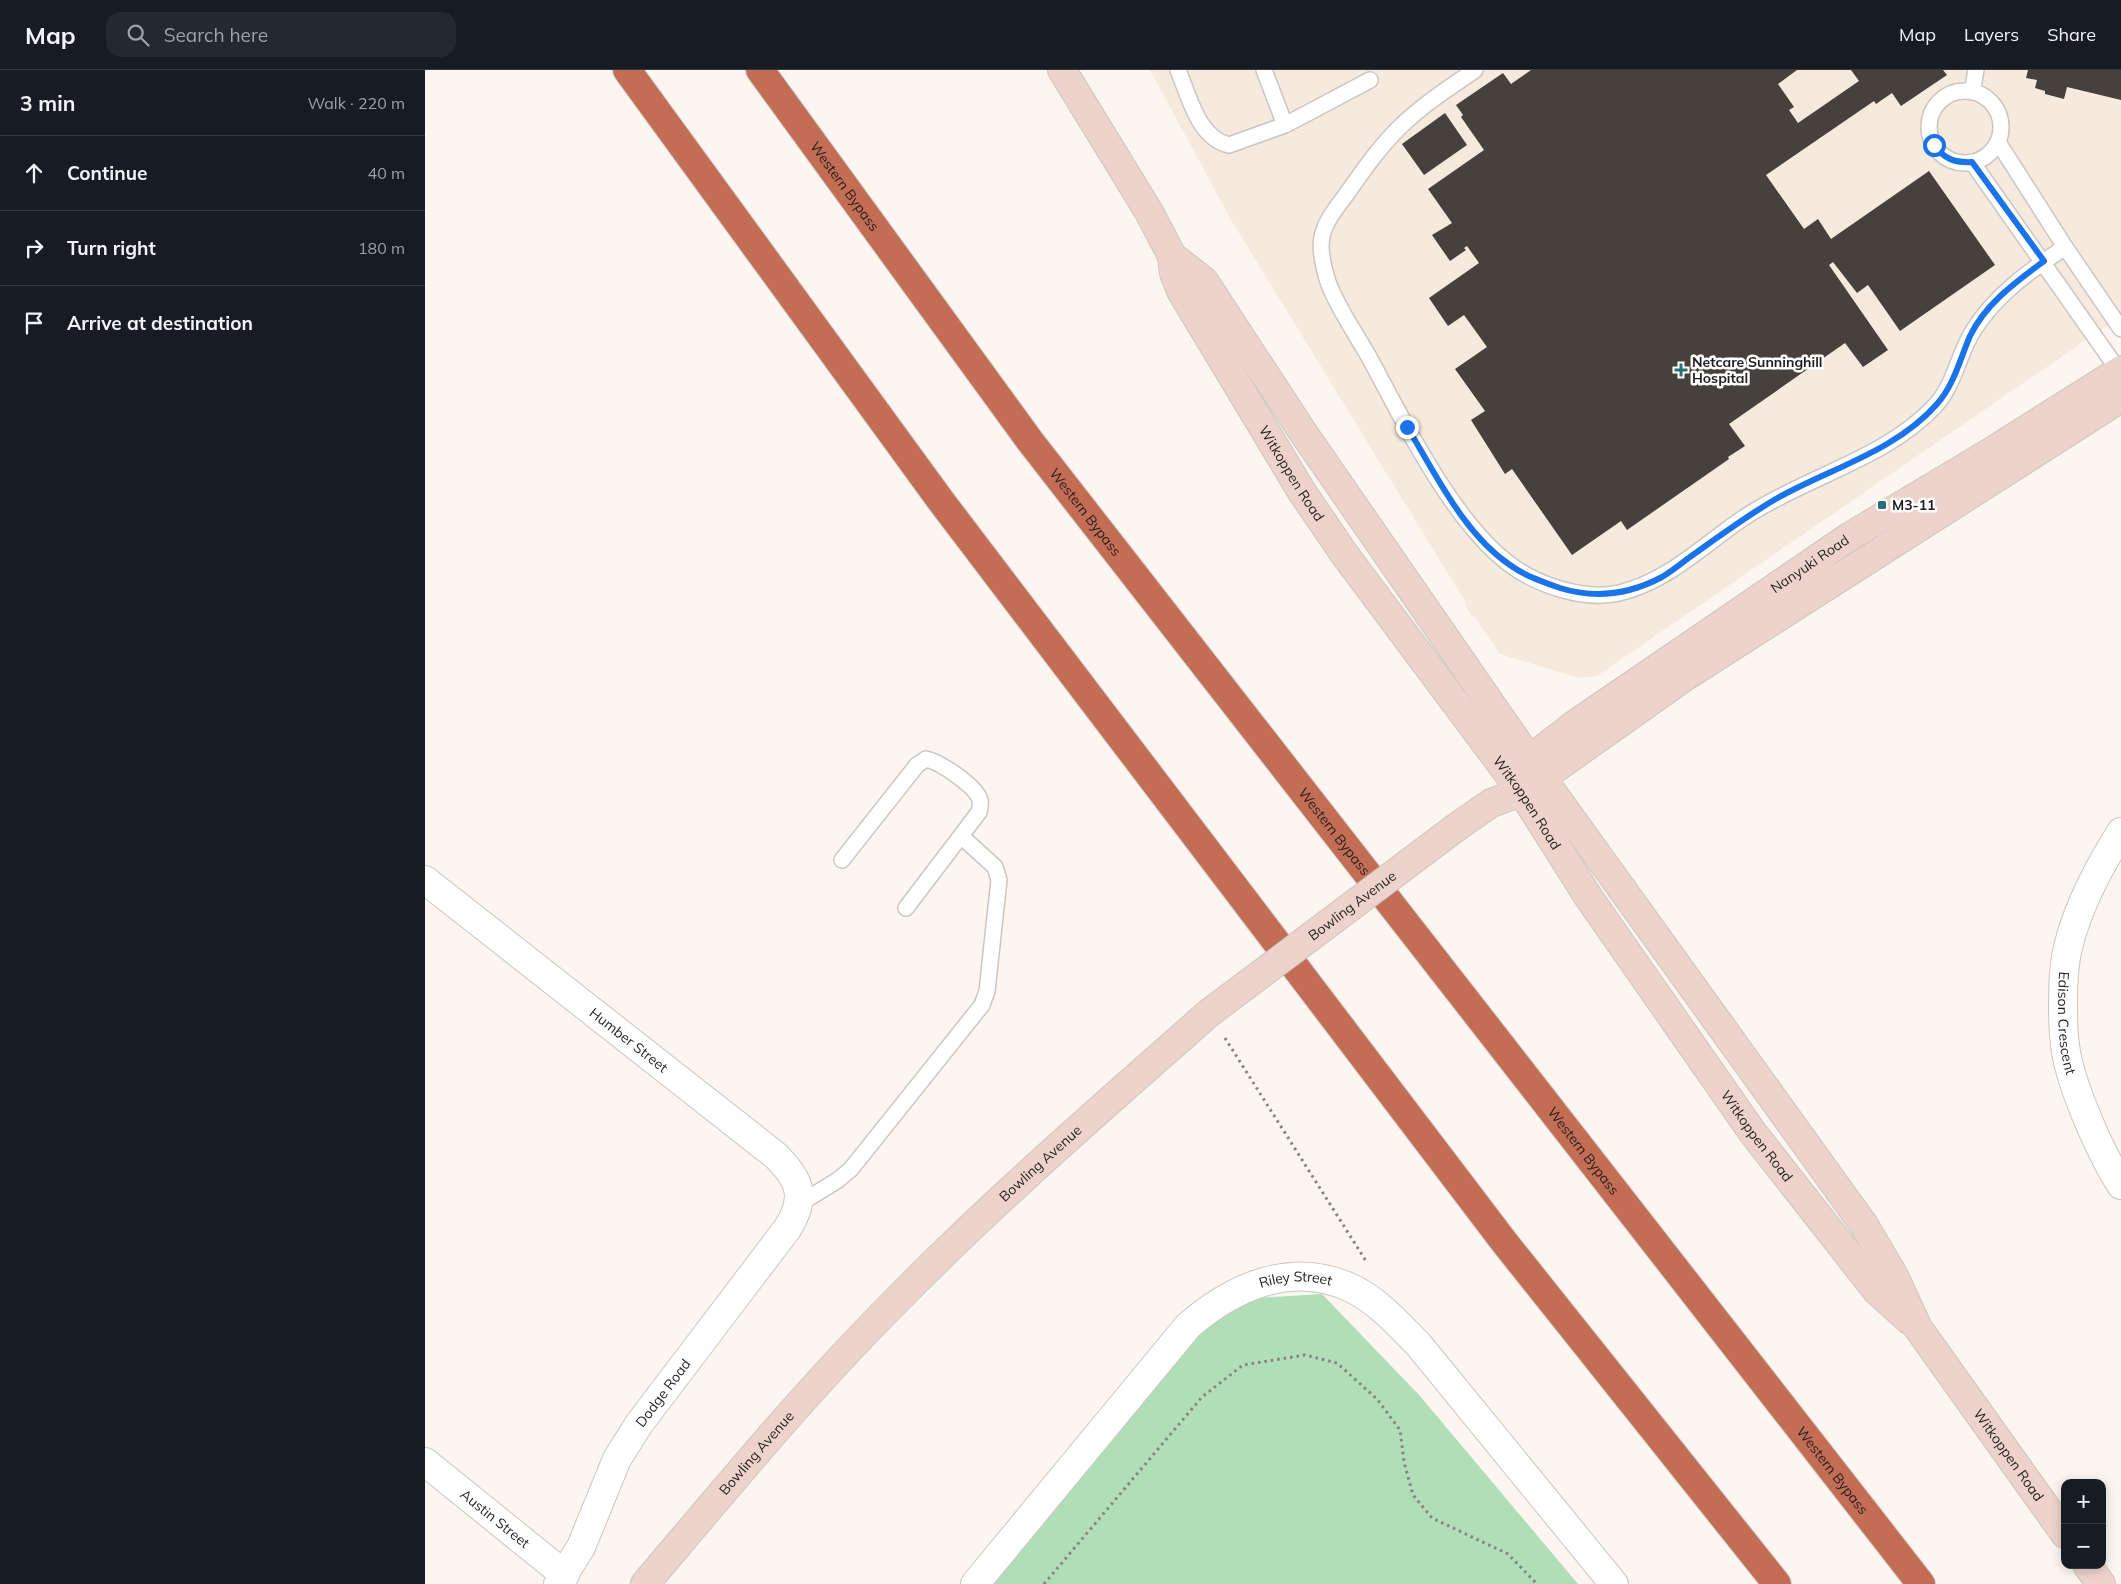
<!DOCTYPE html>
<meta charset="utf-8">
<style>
:root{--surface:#171b24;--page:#242831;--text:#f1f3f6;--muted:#9ea1a6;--line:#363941}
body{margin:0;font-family:Mulish,sans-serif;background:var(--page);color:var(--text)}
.controls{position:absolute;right:15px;bottom:15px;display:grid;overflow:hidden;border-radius:10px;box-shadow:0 2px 12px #0003}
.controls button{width:45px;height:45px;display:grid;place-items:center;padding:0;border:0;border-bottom:1px solid var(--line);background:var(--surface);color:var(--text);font:25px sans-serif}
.stop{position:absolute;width:15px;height:15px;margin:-11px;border:4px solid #1a73e8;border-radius:50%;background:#fff}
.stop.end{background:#1a73e8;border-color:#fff;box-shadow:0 1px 5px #0008}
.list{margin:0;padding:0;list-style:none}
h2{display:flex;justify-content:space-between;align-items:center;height:65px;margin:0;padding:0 20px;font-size:21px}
h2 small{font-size:16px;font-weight:400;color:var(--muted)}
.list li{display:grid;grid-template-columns:32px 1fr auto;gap:15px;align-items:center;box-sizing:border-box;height:75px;padding:0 20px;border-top:1px solid var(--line)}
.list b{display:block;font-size:19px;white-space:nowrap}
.list em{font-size:16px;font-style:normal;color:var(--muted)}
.icon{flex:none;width:28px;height:28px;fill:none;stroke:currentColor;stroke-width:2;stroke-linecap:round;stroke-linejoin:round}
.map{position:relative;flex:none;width:1696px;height:1514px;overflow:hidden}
header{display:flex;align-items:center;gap:30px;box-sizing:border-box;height:70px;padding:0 25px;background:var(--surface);border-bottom:1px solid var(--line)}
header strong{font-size:24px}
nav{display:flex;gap:28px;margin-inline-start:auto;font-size:18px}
.search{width:350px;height:45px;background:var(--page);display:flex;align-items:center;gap:12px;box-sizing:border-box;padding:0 18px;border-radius:15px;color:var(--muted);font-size:19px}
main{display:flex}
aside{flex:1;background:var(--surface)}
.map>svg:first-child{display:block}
</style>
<header>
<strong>Map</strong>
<div class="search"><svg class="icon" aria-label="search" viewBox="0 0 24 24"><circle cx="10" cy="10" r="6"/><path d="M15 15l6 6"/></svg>Search here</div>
<nav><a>Map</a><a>Layers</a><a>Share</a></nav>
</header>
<main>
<aside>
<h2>3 min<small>Walk · 220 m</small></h2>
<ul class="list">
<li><svg class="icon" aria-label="ahead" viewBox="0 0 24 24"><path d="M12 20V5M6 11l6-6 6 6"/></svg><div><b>Continue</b></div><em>40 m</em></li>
<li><svg class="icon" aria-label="right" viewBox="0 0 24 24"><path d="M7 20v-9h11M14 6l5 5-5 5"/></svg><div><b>Turn right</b></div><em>180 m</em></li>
<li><svg class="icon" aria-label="arrive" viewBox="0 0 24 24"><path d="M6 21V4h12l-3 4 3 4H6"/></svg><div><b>Arrive at destination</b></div></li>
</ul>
</aside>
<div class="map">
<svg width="1696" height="1514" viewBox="0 0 1696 1514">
<rect width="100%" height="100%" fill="#fdf6f0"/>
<path fill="#f6e9dd" d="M 725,0 L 1696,0 L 1696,246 L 1172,606 L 1154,608 L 1075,584 L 1049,546 L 1047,546 L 1040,535 L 1041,533 L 806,150 Z"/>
<path fill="#afdeb7" d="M 897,1224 L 995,1326 L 1153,1514 L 567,1514 L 798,1230 Z"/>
<path fill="#46413c" d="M 1106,0 L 1372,0 L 1353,14 L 1369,37 L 1364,40 L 1373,53 L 1434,11 L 1426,0 L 1518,0 L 1522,5 L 1476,36 L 1467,23 L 1451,34 L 1449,31 L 1341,105 L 1379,159 L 1393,149 L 1406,169 L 1504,101 L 1570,195 L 1475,261 L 1443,215 L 1432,223 L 1408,192 L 1404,195 L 1463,280 L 1438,297 L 1420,273 L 1304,354 L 1320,376 L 1303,387 L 1304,389 L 1202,460 L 1196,451 L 1147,485 L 1087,399 L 1080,404 L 1046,350 L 1060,341 L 1030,299 L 1062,277 L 1039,245 L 1023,256 L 1004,228 L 1054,193 L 1042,176 L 1039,178 L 1041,180 L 1025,191 L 1007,165 L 1027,153 L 1003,119 L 1059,80 L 1036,47 L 1038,45 L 1031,35 L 1078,3 L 1086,14 Z
M 1603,0 L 1696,0 L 1696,30 L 1642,17 L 1639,29 L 1620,24 L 1620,21 L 1610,18 L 1612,10 L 1601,8 Z
M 1020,43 L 1042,75 L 999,105 L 977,74 Z"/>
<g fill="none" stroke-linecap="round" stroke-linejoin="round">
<g stroke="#ccc6c0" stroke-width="18">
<path id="service" d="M 753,0 C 764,26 773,68 804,75 L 860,55 L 945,10
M 839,0 L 860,55
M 1050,0 C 1025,17 999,34 977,55 C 956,75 940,98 923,122 C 914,135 900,150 897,167 C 894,180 899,199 903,212 C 912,237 931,264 944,287 C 972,339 1002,399 1038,446 C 1051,463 1066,480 1083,493 C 1111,515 1159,531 1194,523 C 1245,511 1281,472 1323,445 C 1383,406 1460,389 1510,336 C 1530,314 1533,285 1548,261 C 1571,224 1605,201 1640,177
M1504 57a36 36 0 1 1 72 0a36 36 0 1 1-72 0Z
M 1547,22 L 1551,0
M 1573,72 L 1640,177 L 1696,259
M 1547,92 L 1696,304
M 417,790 L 492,695 L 501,689 C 515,692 551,716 555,730 C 556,734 555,738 554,742 L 481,838
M 374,1134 L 413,1110 L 426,1099 L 557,935 L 562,921 L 574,810 L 570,797 L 536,766"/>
</g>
<g stroke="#ccc6c0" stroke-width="30">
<g id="minor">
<path id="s1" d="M 1696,762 C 1672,800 1649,843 1641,887 C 1637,910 1637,959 1641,982 C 1647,1018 1676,1084 1696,1115"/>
<path id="s2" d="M 0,810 L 350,1085 C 376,1110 382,1128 362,1159 L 214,1354 L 192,1389 L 156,1477 L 133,1514"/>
<path id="s3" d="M 0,1392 L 140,1505"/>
<path id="s4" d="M 550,1514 L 763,1256 C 808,1217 867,1190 926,1218 C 952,1230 973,1254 993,1274 L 1189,1514"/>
</g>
</g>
<g stroke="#ccc6c0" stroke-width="30">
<g id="secondary">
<path id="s5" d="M 637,0 L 724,142 L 747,186 L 749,203 L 756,221 L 877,422 L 920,485 L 1097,722 L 1164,828 L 1328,1063 L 1452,1221 L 1484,1250"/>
<path id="s6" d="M 747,186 L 779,211 L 877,361 L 1117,708 L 1439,1155 L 1469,1206 L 1493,1258 L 1640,1464"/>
<path id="s7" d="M 1091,700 L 1149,655 L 1424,467 L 1564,383 L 1696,300"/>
<path d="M 1029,759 L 1066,733 L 1097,722 L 1261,606 L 1696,328"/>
<path d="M 1662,1495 L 1676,1514"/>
<path id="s8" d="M 220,1514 C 302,1417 382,1320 472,1230 C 571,1129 678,1037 784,943"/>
</g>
</g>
<g stroke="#d3d2d2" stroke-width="30">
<g id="motorway">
<path d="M 202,0 L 516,431 L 1080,1173 L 1352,1514"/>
<path id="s9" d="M 335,0 L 605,371 L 1496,1514"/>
</g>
</g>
<path stroke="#888380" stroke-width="3" stroke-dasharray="2.5 4" stroke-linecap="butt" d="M 800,968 L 941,1191
M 619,1514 L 777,1327 L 818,1295 L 880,1285 L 912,1293 L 952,1329 L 975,1360 L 979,1392 L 988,1425 L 1007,1448 L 1083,1484 L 1112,1514"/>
<use href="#service" stroke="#fff" stroke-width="15"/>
<use href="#minor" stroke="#fff" stroke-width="28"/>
<use href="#secondary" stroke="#edd3cc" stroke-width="28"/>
<use href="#motorway" stroke="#c36d55" stroke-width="28"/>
<g stroke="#ccc6c0" stroke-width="30" stroke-linecap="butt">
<g id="secondary-bridge">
<path id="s10" d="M 784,943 L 1029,759"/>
</g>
</g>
<use href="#secondary-bridge" stroke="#edd3cc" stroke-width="28"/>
</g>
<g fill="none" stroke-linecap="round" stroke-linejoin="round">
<path stroke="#1a73e8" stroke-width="6" d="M 982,357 C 1011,404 1038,463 1085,495 C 1100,506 1118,512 1135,518 C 1170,529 1205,524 1237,507 C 1249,500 1260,490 1272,482 C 1297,464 1322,446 1349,430 C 1403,399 1470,382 1512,334 C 1529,315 1535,289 1545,266 C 1561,233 1591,212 1619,191 L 1547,92 C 1530,93 1519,89 1509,75"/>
</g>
<g fill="#277176" stroke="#fff" stroke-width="2">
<path d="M1253.5 292.5h5v5h5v5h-5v5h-5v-5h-5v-5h5z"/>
<rect x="1452" y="430" width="10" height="10" rx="2.5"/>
</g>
<g text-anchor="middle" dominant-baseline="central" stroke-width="5" stroke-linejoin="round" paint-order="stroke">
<g font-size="14" fill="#221f1d" stroke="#fff">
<text stroke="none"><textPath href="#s9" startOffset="144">Western Bypass</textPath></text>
<text stroke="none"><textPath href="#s5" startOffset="466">Witkoppen Road</textPath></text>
<text stroke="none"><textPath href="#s9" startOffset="549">Western Bypass</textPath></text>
<text stroke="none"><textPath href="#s7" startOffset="359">Nanyuki Road</textPath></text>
<text stroke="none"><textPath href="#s5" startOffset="871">Witkoppen Road</textPath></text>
<text stroke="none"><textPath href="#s9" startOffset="954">Western Bypass</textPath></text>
<text stroke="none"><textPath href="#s10" startOffset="179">Bowling Avenue</textPath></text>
<text stroke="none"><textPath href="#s1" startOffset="204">Edison Crescent</textPath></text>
<text stroke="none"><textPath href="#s2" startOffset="259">Humber Street</textPath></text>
<text stroke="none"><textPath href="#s5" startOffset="1276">Witkoppen Road</textPath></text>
<text stroke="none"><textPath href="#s9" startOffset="1359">Western Bypass</textPath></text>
<text stroke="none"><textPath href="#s8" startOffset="578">Bowling Avenue</textPath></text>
<text stroke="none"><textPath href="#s4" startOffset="455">Riley Street</textPath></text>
<text transform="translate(238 1323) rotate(-53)">Dodge Road</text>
<text stroke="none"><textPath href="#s8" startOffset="172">Bowling Avenue</textPath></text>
<text stroke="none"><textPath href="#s6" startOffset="1465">Witkoppen Road</textPath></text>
<text stroke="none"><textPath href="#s9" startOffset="1764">Western Bypass</textPath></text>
<text stroke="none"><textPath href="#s3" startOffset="90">Austin Street</textPath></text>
</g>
<g font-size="14" font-weight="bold" fill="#221f1d" stroke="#fff" text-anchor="start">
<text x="1267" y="292">Netcare Sunninghill<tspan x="1267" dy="16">Hospital</tspan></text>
<text x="1467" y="435">M3-11</text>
</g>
</g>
</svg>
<div class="controls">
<button>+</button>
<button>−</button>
</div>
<div class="stop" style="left:1509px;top:75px"></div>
<div class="stop end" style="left:982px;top:357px"></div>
</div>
</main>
